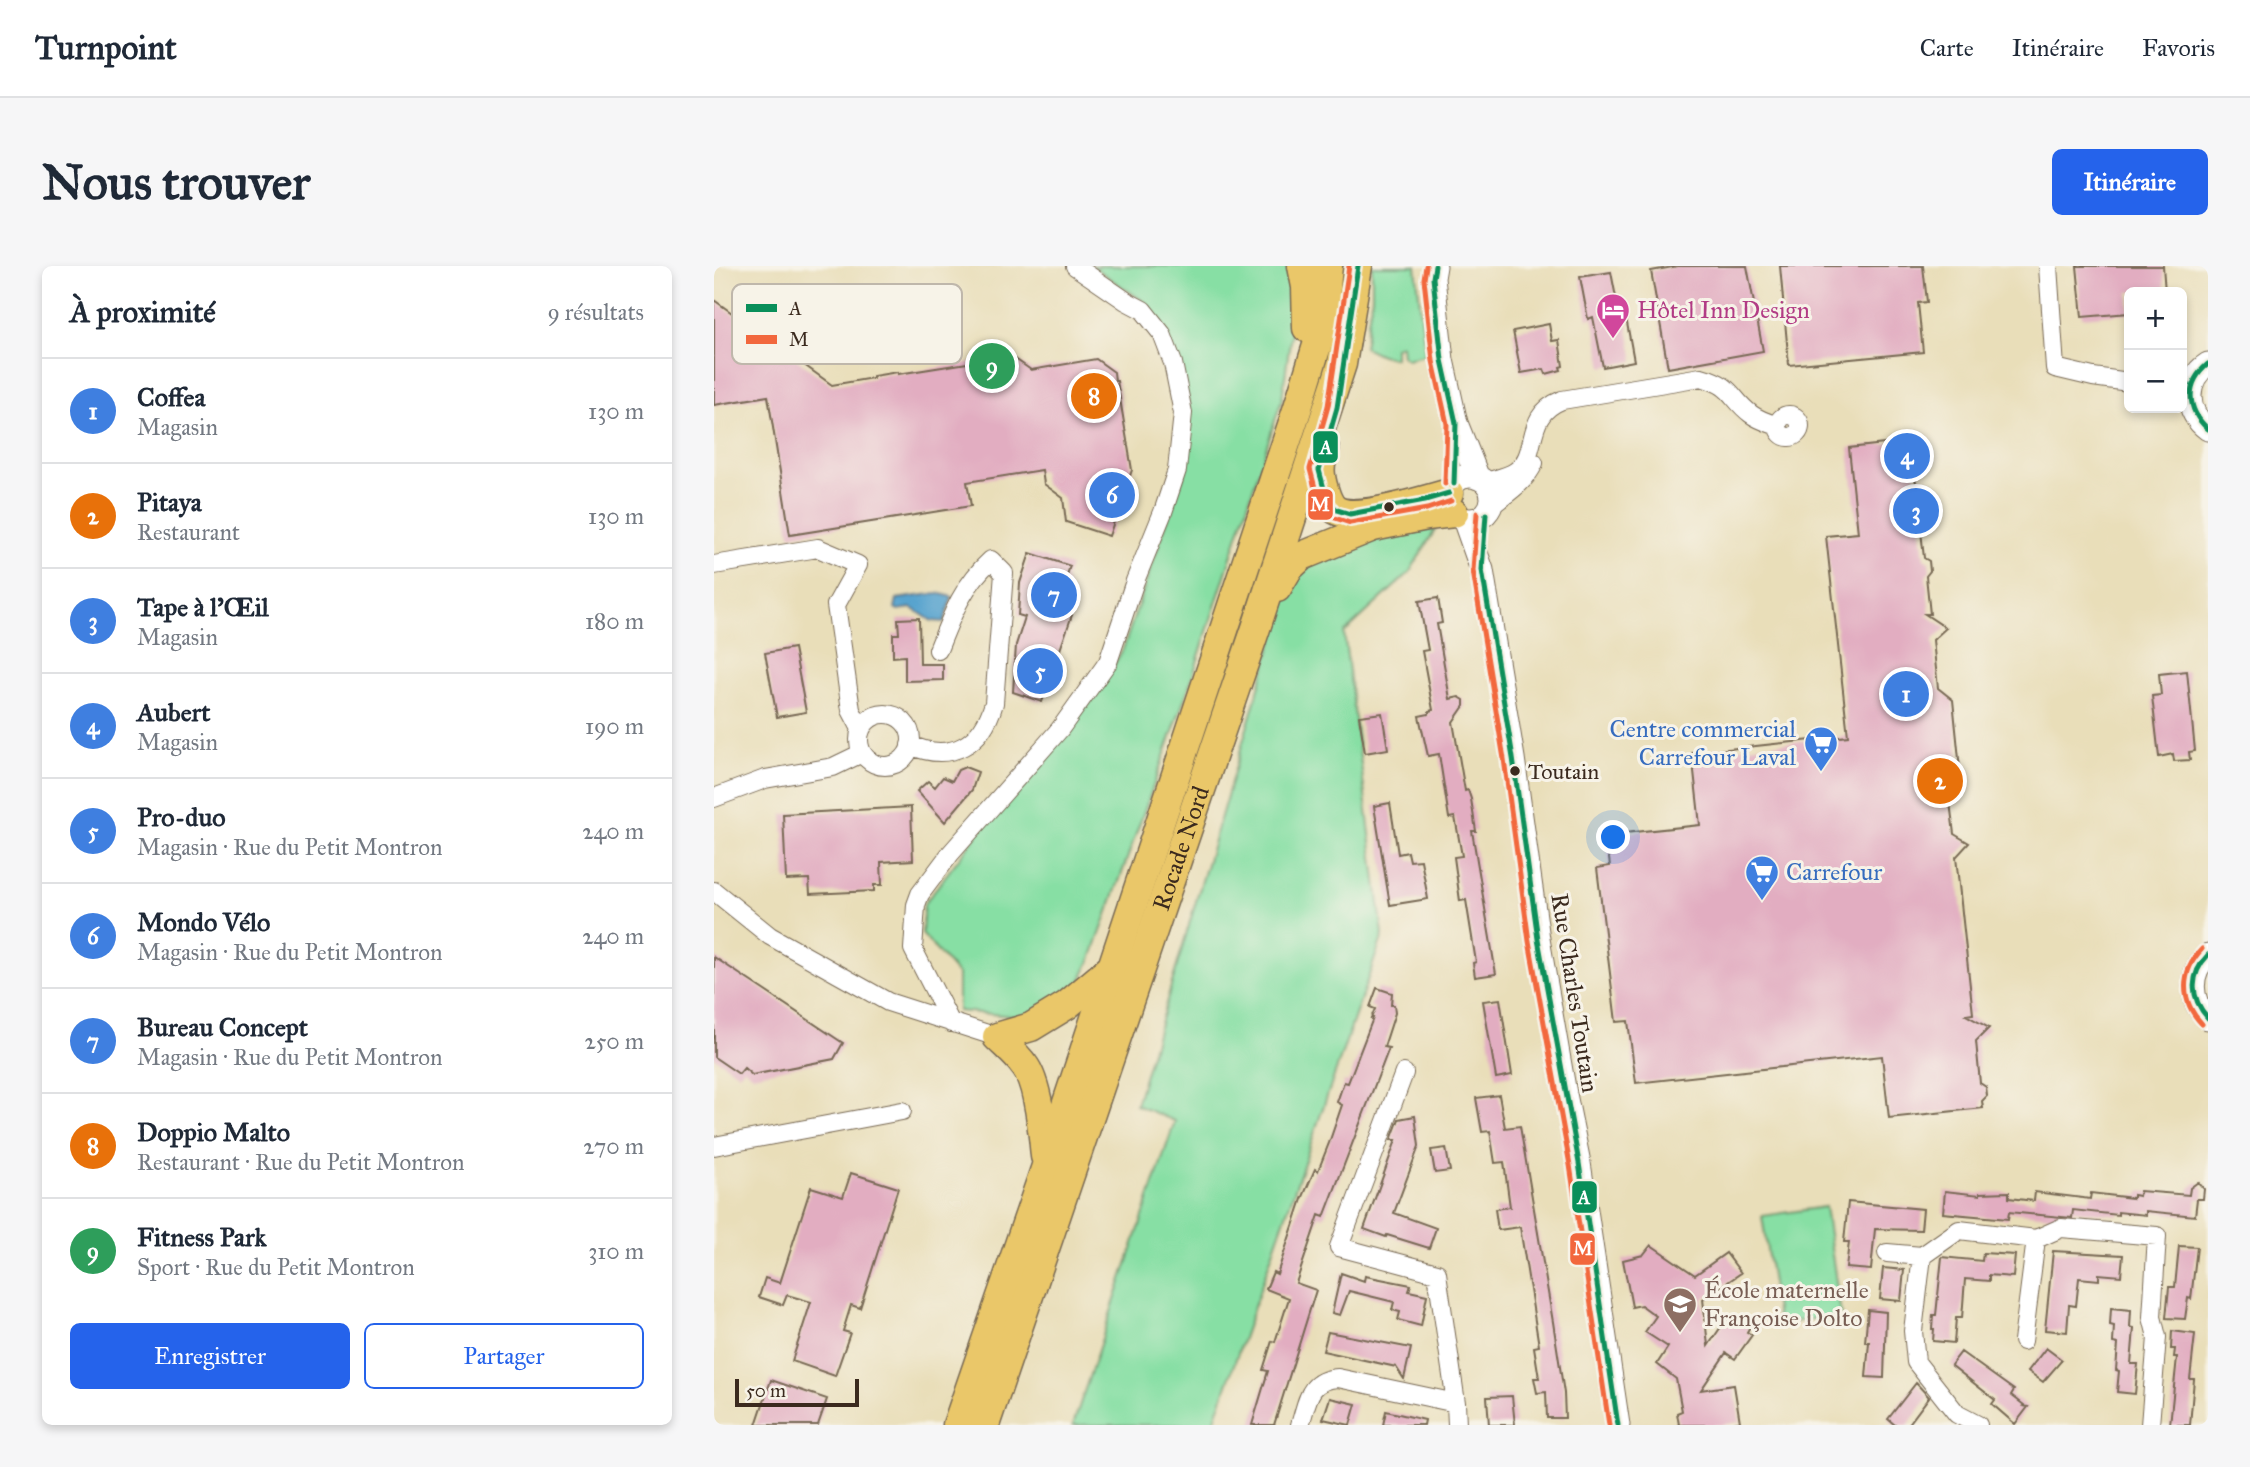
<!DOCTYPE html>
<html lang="fr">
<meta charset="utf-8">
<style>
:root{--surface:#fff;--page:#f6f6f7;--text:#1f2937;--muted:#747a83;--line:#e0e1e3;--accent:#2563eb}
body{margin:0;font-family:"IM FELL Great Primer",serif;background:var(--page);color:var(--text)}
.controls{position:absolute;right:21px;top:21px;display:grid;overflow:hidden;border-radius:10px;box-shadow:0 4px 10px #0003}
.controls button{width:63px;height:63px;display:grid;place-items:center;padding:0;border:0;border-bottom:2px solid var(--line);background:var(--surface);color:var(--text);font:35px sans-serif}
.scale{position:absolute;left:21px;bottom:18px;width:124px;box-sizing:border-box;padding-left:7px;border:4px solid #3b2a1e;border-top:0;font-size:19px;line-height:24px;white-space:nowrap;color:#3b2a1e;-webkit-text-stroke:5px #f7f3e8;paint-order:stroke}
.you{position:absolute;left:900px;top:572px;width:24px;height:24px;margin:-18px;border:5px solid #fff;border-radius:50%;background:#1a73e8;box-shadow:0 0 0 10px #1a73e833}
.badge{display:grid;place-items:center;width:46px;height:46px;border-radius:50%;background:var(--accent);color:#fff;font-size:23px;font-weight:700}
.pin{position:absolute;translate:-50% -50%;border:4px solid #fff;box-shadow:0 2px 7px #0006}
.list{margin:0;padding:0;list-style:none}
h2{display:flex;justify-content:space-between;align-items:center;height:91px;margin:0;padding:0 28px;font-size:30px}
h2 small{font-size:23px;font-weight:400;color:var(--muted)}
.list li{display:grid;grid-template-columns:46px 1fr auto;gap:21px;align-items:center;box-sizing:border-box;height:105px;padding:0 28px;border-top:2px solid var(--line)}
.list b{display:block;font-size:26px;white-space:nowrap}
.list p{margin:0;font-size:23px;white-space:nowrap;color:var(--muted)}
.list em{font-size:23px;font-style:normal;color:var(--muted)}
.actions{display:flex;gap:14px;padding:21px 28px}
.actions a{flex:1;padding:16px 0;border:2px solid var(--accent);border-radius:10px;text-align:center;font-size:24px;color:var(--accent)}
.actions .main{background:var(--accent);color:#fff}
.map{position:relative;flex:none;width:1494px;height:1159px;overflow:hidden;border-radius:10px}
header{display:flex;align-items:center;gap:42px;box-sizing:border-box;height:98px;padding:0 35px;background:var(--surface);border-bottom:2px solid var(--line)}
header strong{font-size:33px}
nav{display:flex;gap:38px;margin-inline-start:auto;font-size:24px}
.intro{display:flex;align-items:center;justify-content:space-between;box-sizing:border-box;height:168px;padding:0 42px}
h1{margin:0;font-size:49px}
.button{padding:18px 32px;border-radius:10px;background:var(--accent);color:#fff;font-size:24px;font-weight:700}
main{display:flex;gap:42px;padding:0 42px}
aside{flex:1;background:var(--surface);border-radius:10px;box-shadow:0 4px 10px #0003}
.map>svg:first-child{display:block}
</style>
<header>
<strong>Turnpoint</strong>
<nav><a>Carte</a><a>Itinéraire</a><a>Favoris</a></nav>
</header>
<div class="intro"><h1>Nous trouver</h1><a class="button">Itinéraire</a></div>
<main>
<aside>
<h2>À proximité<small>9 résultats</small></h2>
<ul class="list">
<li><span class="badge" style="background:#3f7fe0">1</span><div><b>Coffea</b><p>Magasin</p></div><em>130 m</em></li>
<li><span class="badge" style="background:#e8710a">2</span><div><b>Pitaya</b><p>Restaurant</p></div><em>130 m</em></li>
<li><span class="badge" style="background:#3f7fe0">3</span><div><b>Tape à l'Œil</b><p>Magasin</p></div><em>180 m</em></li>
<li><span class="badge" style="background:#3f7fe0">4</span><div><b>Aubert</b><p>Magasin</p></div><em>190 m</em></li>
<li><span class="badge" style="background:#3f7fe0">5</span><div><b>Pro-duo</b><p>Magasin · Rue du Petit Montron</p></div><em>240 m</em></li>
<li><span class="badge" style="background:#3f7fe0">6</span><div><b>Mondo Vélo</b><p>Magasin · Rue du Petit Montron</p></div><em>240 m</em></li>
<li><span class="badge" style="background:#3f7fe0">7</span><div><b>Bureau Concept</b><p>Magasin · Rue du Petit Montron</p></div><em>250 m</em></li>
<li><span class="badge" style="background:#e8710a">8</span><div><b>Doppio Malto</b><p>Restaurant · Rue du Petit Montron</p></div><em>270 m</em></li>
<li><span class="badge" style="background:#2e9e5b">9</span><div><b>Fitness Park</b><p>Sport · Rue du Petit Montron</p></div><em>310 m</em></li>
</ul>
<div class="actions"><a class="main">Enregistrer</a><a>Partager</a></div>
</aside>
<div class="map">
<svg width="1494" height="1159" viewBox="0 0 1494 1159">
<rect width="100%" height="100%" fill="#f7f3e8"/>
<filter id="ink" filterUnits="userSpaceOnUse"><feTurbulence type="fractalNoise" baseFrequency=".0143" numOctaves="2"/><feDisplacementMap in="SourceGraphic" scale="14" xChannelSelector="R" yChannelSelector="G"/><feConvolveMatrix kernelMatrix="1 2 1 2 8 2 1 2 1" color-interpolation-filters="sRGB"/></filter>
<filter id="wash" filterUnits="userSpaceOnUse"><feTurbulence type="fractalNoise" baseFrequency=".00686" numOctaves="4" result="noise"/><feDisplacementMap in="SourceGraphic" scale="28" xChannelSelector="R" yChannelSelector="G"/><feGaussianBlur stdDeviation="1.57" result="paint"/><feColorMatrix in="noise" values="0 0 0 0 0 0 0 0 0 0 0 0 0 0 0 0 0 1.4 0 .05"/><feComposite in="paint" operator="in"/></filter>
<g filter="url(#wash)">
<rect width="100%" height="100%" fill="#e9deb9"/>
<path fill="#87dfa4" stroke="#618461" stroke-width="2" d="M 378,0 L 575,0 L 579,53 L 568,133 L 477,415 L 377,693 L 363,721 L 310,751 L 244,745 L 244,709 L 208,668 L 210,638 L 276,552 L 385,426 L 409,383 L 475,192 L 474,135 L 432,37 Z
M 658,0 L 702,0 L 711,89 L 693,93 L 688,90 L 687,79 L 681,81 L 681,92 L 667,89 L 650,81 L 658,31 Z
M 674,263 L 721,264 L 695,307 L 630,367 L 669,669 L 499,1159 L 359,1159 L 461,855 L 422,839 L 579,306 Z
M 1111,941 L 1127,1049 L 1064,1058 L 1048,950 Z"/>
<path fill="#55a2ce" stroke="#486676" stroke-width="2" d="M 224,327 L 238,331 L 230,356 L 218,355 L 198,342 L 184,344 L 181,342 L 183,333 Z"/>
<g id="blocks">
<path fill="#e2adc1" d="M 964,0 L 1033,0 L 1049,85 L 954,102 L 937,5 Z
M 1066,0 L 1209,0 L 1213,36 L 1204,37 L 1209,86 L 1075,99 Z
M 1363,0 L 1449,0 L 1451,26 L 1415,26 L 1415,47 L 1368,51 Z
M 897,6 L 905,47 L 911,46 L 920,95 L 889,101 L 879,51 L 874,53 L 866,11 Z
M 0,34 L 118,119 L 159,112 L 159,110 L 184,106 L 184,108 L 297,90 L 317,104 L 382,93 L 400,106 L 401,115 L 403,115 L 418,204 L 395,270 L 352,256 L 349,232 L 330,218 L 328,204 L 253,216 L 257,240 L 76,269 L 54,130 L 0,139 Z
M 835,58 L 838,75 L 845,74 L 849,100 L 846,101 L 847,104 L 832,108 L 830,103 L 807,107 L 799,65 Z
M 1197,175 L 1198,179 L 1203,183 L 1205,194 L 1200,200 L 1204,236 L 1210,241 L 1211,251 L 1206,256 L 1210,292 L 1215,295 L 1216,305 L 1212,310 L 1216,348 L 1211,348 L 1232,362 L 1219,374 L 1224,422 L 1239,434 L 1247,513 L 1235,528 L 1240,568 L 1255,577 L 1242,591 L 1259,748 L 1252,749 L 1275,762 L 1262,775 L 1266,817 L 1272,821 L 1273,830 L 1268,835 L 1269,842 L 1175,852 L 1168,790 L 922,817 L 914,755 L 902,756 L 883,602 L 896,600 L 892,569 L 986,559 L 978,487 L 1134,470 L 1112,270 L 1144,267 L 1135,182 Z
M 316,287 L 356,300 L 352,312 L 358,333 L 355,348 L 358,349 L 328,436 L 299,426 L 302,379 L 311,351 L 304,349 L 306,317 Z
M 724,332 L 728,357 L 723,358 L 736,433 L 745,431 L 750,434 L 750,440 L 739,456 L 751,525 L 754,524 L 757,533 L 762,565 L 758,565 L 782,708 L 761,711 L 759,697 L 762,696 L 752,634 L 746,635 L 740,591 L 748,590 L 741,551 L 735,552 L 725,488 L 714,490 L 705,450 L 715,448 L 715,445 L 719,444 L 708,385 L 714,384 L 705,335 Z
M 205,352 L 206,398 L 229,398 L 229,414 L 191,415 L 191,390 L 179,391 L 179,368 L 185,368 L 184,353 Z
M 80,382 L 92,446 L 63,451 L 51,387 Z
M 1473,405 L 1481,485 L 1475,486 L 1476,494 L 1460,495 L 1459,488 L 1445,491 L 1438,430 L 1447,429 L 1445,408 Z
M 668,447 L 674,483 L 651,487 L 645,450 Z
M 251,501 L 264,506 L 258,524 L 231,556 L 203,525 L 214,515 L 221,521 L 229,511 L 238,515 L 244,504 Z
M 676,537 L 684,588 L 694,586 L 696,595 L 707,594 L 714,633 L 676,639 L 660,540 Z
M 197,541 L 199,594 L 167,596 L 168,619 L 160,619 L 160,625 L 96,628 L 95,613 L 72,614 L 69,548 Z
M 0,691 L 129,777 L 120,793 L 38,809 L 30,802 L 25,808 L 0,791 Z
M 663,722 L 678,727 L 677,739 L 680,739 L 681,747 L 670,781 L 675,782 L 610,951 L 605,949 L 582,1017 L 602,1024 L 560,1159 L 538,1159 L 554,1105 L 549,1104 L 558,1075 L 561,1076 L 575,1032 L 552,1023 L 559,1006 L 563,1008 L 588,933 L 601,903 L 604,905 L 615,877 L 628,839 L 623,836 L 630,816 L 634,817 L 659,752 L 657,752 L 661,743 L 656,741 Z
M 786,733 L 798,809 L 782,812 L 769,735 Z
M 785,829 L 791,862 L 806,860 L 839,1056 L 850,1127 L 851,1152 L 833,1152 L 832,1126 L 823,1127 L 820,1112 L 825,1112 L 820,1081 L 825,1080 L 806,961 L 784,964 L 781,943 L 796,941 L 790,896 L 781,897 L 776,865 L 768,866 L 762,832 Z
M 701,850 L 705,880 L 680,947 L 722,962 L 715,982 L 673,969 L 672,971 L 650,963 L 682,874 L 677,874 L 685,853 Z
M 732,882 L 736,905 L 721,907 L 717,884 Z
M 137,907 L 184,922 L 146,1042 L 137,1039 L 129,1065 L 136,1067 L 121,1110 L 78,1095 L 97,1036 L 73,1029 L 69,1039 L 45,1031 L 51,1012 L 66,1017 L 97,921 L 129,931 Z
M 1484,916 L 1490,923 L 1489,933 L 1483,933 L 1481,950 L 1432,945 L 1432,949 L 1404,946 L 1404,949 L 1359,944 L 1358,952 L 1295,946 L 1294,953 L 1229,947 L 1231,925 L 1266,929 L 1266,927 L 1295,926 L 1295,932 L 1320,935 L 1321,926 L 1376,933 L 1377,927 L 1419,932 L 1419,929 L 1425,930 L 1426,925 L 1475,929 L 1476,922 Z
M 1134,936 L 1209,943 L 1207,964 L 1161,963 L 1157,1004 L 1132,1002 L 1135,976 L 1130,976 Z
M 937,979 L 981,1009 L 1012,987 L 1027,1007 L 989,1033 L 994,1080 L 1013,1052 L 1019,1056 L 1023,1050 L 1032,1054 L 1037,1059 L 1033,1066 L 1038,1069 L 1021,1093 L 1012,1087 L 987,1124 L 1020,1119 L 1026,1156 L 1005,1159 L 965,1159 L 963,1147 L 968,1145 L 962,1113 L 943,1098 L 954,1081 L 931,1066 L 942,1050 L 927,1039 L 918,1041 L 909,994 L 929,989 Z
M 1465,980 L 1483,981 L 1477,1033 L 1474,1032 L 1471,1053 L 1452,1052 L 1455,1021 L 1461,1021 Z
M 1339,985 L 1409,989 L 1407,1010 L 1385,1008 L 1385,1014 L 1365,1012 L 1362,1040 L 1355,1039 L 1353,1066 L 1331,1064 Z
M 1269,987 L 1301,989 L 1299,1011 L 1275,1009 L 1275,1015 L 1251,1013 L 1248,1052 L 1242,1052 L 1240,1077 L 1219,1075 L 1220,1063 L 1218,1063 L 1219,1049 L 1222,1049 L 1228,991 L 1268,995 Z
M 1169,1002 L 1190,1004 L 1187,1035 L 1166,1033 Z
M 627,1007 L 650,1015 L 651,1010 L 697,1019 L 695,1025 L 713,1029 L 707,1060 L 684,1054 L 686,1046 L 678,1044 L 680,1036 L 635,1025 L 626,1049 L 618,1047 Z
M 1397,1042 L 1417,1044 L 1416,1061 L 1420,1062 L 1417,1098 L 1424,1098 L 1421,1128 L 1403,1126 L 1405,1105 L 1402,1104 L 1404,1078 L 1399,1077 L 1400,1060 L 1396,1059 Z
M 1154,1044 L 1172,1046 L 1170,1112 L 1152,1111 L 1155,1076 L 1151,1076 Z
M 1458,1065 L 1481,1068 L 1476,1113 L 1480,1113 L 1476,1159 L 1456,1159 L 1463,1091 L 1460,1091 L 1461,1083 L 1457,1083 Z
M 614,1066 L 697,1082 L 690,1113 L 682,1101 L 609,1085 Z
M 1332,1082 L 1348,1094 L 1329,1116 L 1314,1105 Z
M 1247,1086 L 1300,1124 L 1297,1129 L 1310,1139 L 1309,1140 L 1314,1141 L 1301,1158 L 1278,1138 L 1281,1134 L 1237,1099 Z
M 57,1114 L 113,1133 L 104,1159 L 42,1159 Z
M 1202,1117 L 1215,1131 L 1194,1159 L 1181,1159 L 1174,1153 Z
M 798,1130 L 801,1159 L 775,1159 L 773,1131 Z
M 616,1132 L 642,1138 L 636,1159 L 609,1153 Z
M 672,1145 L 711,1154 L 710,1159 L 669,1159 Z"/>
</g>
</g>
<g filter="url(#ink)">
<use href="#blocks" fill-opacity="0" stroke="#786954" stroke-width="2"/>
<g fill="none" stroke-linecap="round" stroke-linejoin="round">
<g stroke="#786954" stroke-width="20">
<path id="minor" d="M 1334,0 L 1341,102 L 1379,111 L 1415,116
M1064 160a11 11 0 1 1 22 0a11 11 0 1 1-22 0Z
M 771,216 C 781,213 794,211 802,205 C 827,187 808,150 848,134 L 987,111 C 1020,120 1015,131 1037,148 C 1045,154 1055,157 1064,160
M 777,240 C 793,227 811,217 820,197
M 0,299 L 104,282 L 144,299 L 122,339 L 137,444 L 147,463
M145 474a26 26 0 1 1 52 0a26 26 0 1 1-52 0Z
M 196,479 C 237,497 268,479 280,437 L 290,307 L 277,294 C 249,319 238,349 224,384
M 0,532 L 51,513 L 119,501 L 148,487
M 0,625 L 56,670 L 174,736 L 283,771
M 237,757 L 199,683 L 202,639 L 206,628 L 236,588 L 346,463 L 394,396 L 421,315 L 449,246 L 463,204 L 469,147 L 459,97 L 448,68 L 429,44 L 412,35 L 361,0
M 690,807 L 625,981 L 723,1007 L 742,1137
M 0,880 L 188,845
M 1173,987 L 1208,990
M 1309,1075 L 1322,973
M 586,1159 C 594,1134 594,1114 624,1112 L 742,1137 L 743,1159
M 1264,1159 L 1243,1148 L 1202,1096 L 1199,1065 L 1208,990 L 1245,964 L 1322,973 L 1347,962 L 1443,970 L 1438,1051 L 1443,1071 L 1436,1159"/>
</g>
<g stroke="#786954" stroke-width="25">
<path id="tertiary" d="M 721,0 L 719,12 L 728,94 L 742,157 L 764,212
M 1494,98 C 1469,114 1471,147 1494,163
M734 232a22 22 0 1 1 44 0a22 22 0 1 1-44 0Z
M 750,253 L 768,304 L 799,492 L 824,673 L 851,828 L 865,897 L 904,1159
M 1494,689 C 1475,705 1474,735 1494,752"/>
</g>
<g stroke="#786954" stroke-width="31">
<g id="primary">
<path d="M 588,0 L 592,21 L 593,62"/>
<path d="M 611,183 C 606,200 605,204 609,220 C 612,229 614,239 622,244 C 640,256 714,233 735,227"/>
<path d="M 563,322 L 575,302 L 588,290 L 659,261 L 713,250 L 740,247"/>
<path d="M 331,890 C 329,868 324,816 310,799 C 303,789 292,780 283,771 L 317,761 L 353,739 L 396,703"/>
<path d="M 243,1159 L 332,900 L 584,141 L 608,63 L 614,0"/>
<path id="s1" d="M 271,1159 L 542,362 L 628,98 L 644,0"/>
</g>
</g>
<use href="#minor" stroke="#fff" stroke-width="18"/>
<use href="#tertiary" stroke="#fff" stroke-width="23"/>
<use href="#primary" stroke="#eac769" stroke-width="28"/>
<g stroke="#f7f3e8" stroke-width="10">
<path id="bus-1" d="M 644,0 L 623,142 L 605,204 L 613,234 L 623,244 L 636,248 L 711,234 L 735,227
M 721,0 L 719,12 L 728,94 L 742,157 L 740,218
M 1494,98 C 1471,117 1472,143 1494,163
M 772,248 L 768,304 L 799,492 L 824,673 L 865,897 L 904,1159
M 1494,689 C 1475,709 1476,732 1494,752"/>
</g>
<g stroke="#f7f3e8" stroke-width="10">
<path id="bus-2" d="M 635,0 L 614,140 L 596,203 L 605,237 L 618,251 L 636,257 L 713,243 L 737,235
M 712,0 L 710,13 L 719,95 L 733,158 L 731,218
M 763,247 L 759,305 L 790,493 L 815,675 L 856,899 L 895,1159
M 1488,758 C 1466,735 1466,706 1488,683"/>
</g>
<use href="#bus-1" stroke="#098f5a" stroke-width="5"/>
<use href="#bus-2" stroke="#f2673d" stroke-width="5"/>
</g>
</g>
<defs>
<g id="hotel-pin" transform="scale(1.75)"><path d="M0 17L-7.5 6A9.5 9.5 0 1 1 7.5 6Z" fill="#d1479c" stroke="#f7f3e8"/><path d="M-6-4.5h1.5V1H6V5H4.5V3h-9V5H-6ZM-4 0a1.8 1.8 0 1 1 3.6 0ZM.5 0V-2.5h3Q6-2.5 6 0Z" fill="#fff"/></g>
<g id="supermarket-pin" transform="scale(1.75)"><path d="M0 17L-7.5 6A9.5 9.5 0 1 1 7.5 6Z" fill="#3f7fe0" stroke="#f7f3e8"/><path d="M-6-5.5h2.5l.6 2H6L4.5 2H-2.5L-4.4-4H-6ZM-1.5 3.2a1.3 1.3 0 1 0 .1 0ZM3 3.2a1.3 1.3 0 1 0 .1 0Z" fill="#fff"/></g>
<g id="school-pin" transform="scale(1.75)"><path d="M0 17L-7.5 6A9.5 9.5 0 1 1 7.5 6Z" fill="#8d6e63" stroke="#f7f3e8"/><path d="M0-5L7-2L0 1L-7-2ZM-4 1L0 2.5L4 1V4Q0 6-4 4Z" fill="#fff"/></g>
</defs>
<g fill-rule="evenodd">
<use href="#hotel-pin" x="899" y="44"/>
<use href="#supermarket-pin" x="1107" y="477"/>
<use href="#supermarket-pin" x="1048" y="606"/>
<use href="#school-pin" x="966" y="1038"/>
</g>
<g fill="#3b2a1e" stroke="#f7f3e8" stroke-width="2.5">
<circle cx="675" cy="241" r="6"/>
<circle cx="801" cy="505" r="6"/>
</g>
<g text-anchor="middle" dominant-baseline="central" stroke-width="6" stroke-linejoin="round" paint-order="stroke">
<g font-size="22" fill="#3b2a1e" stroke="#f7f3e8" text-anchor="start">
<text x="814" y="505">Toutain</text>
</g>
<g font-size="24" fill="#b23c85" stroke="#f7f3e8" text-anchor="start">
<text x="923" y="44">Hôtel Inn Design</text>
</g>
<g font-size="24" fill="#366cbe" stroke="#f7f3e8" text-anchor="end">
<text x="1082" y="463">Centre commercial<tspan x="1082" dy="28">Carrefour Laval</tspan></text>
<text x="1072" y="606" text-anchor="start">Carrefour</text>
</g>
<g font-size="24" fill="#3b2a1e" stroke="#f7f3e8">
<text stroke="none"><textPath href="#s1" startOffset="609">Rocade Nord</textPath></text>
<text transform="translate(861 727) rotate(81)">Rue Charles Toutain</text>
</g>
<g font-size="24" fill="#785e54" stroke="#f7f3e8" text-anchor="start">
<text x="990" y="1024">École maternelle<tspan x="990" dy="28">Françoise Dolto</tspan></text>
</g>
</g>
<rect x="18" y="18" width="230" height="80" rx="10" fill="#f7f3e8" stroke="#bfb7ab" stroke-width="2"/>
<rect x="32" y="38" width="31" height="8" fill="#098f5a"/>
<rect x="32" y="69" width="31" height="9" fill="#f2673d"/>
<g font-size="19" fill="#3b2a1e">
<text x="75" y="49">A</text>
<text x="75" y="80">M</text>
</g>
<g stroke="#f7f3e8" stroke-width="2.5">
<rect x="598" y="164" width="27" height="34" rx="7" fill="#098f5a"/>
<rect x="593" y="222" width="27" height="33" rx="7" fill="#f2673d"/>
<rect x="857" y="914" width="27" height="34" rx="7" fill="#098f5a"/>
<rect x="855" y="966" width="27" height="34" rx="7" fill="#f2673d"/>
</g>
<g font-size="19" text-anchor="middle" font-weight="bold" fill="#fff">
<text x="612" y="188">A</text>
<text x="606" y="245">M</text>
<text x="870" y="938">A</text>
<text x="869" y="989">M</text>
</g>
</svg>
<div class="controls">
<button>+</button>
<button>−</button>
</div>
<div class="scale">50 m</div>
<div class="you"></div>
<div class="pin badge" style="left:1192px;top:428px;background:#3f7fe0">1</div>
<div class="pin badge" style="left:1226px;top:515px;background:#e8710a">2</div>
<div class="pin badge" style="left:1202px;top:245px;background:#3f7fe0">3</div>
<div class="pin badge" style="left:1193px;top:190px;background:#3f7fe0">4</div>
<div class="pin badge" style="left:326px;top:405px;background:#3f7fe0">5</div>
<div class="pin badge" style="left:398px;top:229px;background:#3f7fe0">6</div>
<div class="pin badge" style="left:340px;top:329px;background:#3f7fe0">7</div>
<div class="pin badge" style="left:380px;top:130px;background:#e8710a">8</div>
<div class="pin badge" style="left:278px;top:100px;background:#2e9e5b">9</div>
</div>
</main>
